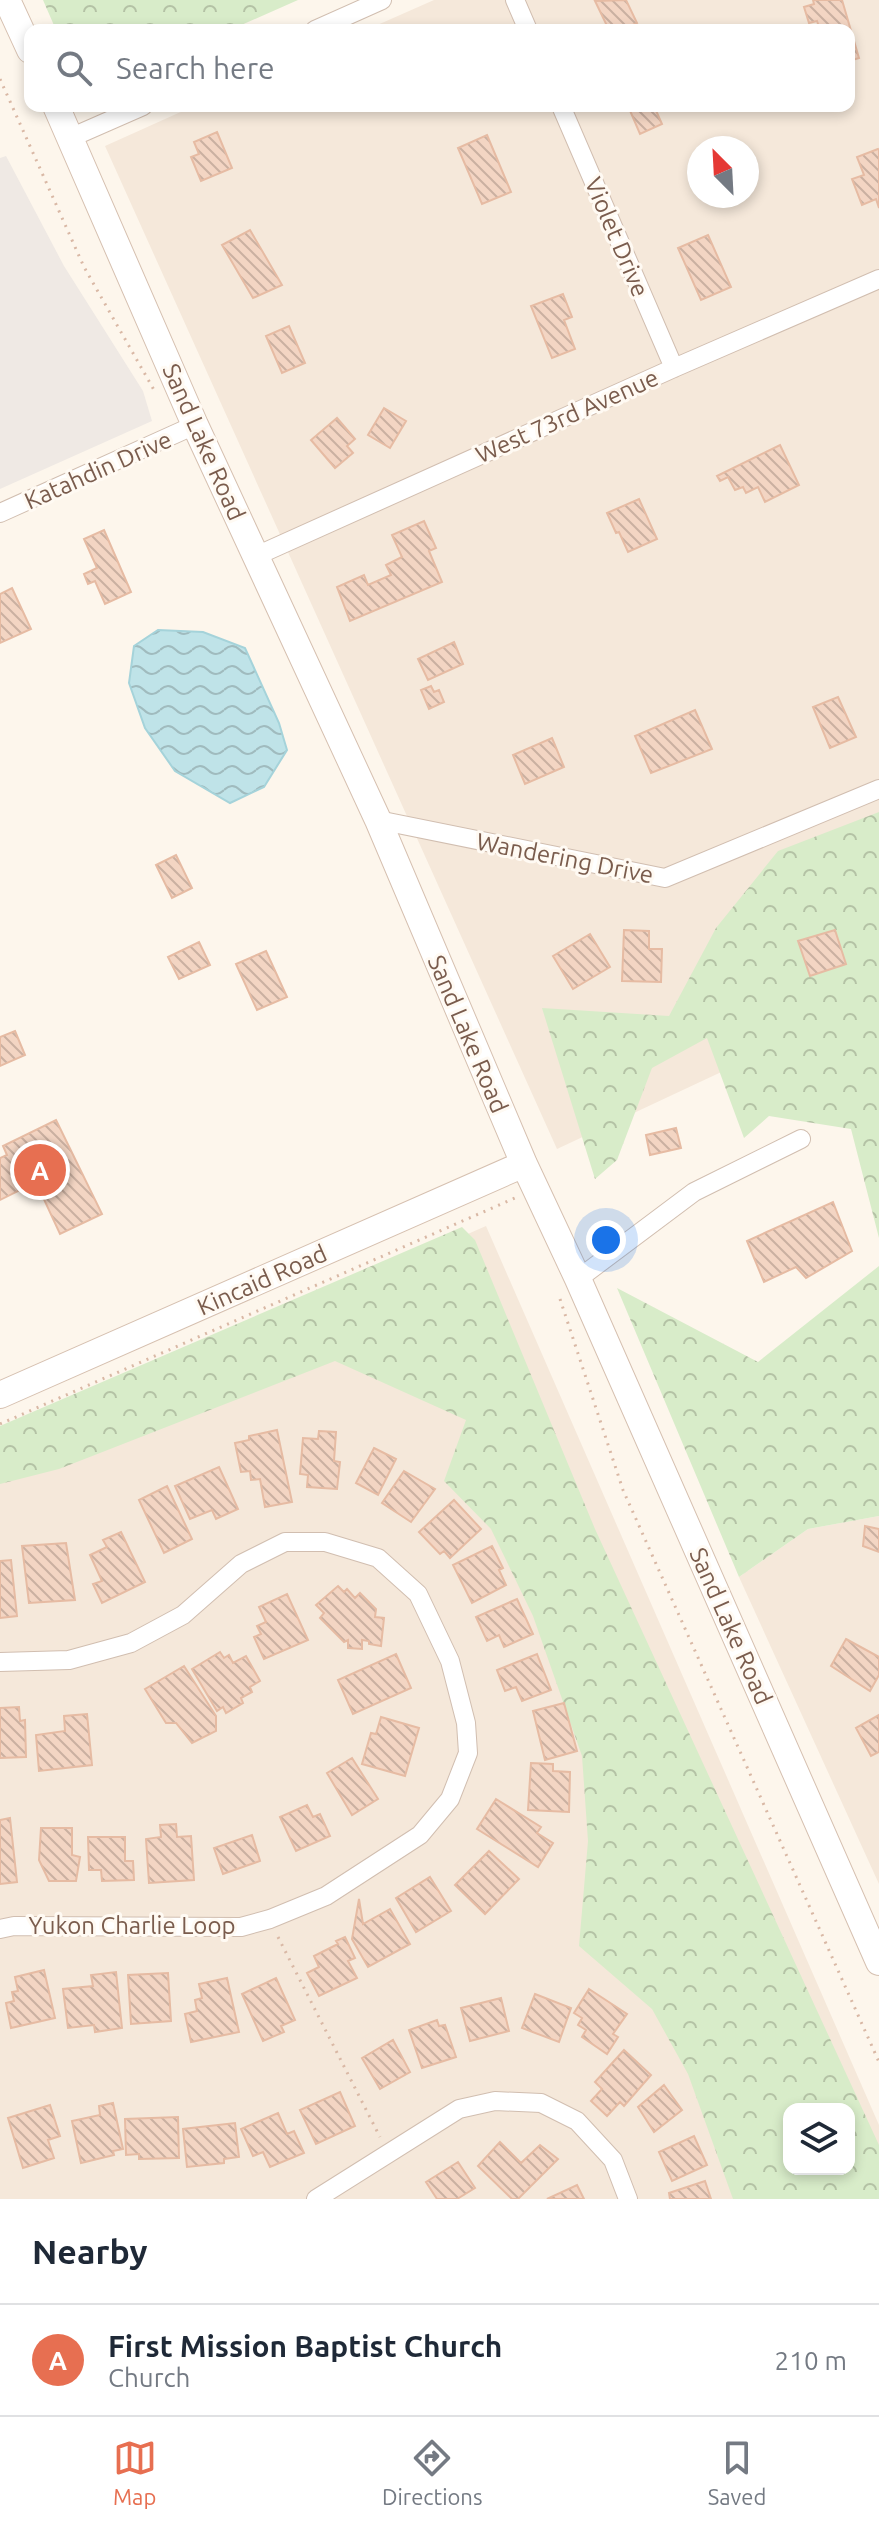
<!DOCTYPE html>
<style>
:root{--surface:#fff;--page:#f6f6f7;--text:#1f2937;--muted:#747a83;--line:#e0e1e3;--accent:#e76f51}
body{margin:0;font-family:Ubuntu,sans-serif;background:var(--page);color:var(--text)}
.controls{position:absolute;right:24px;bottom:24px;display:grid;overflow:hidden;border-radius:16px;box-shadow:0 4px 12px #0003}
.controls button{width:72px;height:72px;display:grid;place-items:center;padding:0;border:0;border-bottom:2px solid var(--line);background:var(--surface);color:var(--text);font:40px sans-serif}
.compass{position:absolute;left:687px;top:136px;width:72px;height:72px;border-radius:50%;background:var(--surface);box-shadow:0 4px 12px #0003;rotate:336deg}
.you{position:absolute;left:606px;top:1240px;width:28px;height:28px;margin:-20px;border:6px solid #fff;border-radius:50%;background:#1a73e8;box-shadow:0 0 0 12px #1a73e833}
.badge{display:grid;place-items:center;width:52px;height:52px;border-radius:50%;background:var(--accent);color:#fff;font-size:26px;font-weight:700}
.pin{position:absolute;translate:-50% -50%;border:4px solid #fff;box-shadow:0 2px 8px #0006}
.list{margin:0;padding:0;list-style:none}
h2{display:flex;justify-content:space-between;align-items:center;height:104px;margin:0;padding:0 32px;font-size:34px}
h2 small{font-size:26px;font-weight:400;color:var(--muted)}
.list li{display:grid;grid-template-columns:52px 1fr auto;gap:24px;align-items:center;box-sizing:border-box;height:112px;padding:0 32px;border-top:2px solid var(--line)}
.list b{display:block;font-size:30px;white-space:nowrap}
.list p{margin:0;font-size:26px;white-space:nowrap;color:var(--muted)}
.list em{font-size:26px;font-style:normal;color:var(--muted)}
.icon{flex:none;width:44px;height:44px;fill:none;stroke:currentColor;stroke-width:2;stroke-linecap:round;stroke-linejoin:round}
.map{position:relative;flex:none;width:879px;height:2199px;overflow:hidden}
.search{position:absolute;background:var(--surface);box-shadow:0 4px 12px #0003;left:24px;right:24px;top:24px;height:88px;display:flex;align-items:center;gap:20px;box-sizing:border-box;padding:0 28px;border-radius:16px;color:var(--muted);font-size:30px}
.sheet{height:216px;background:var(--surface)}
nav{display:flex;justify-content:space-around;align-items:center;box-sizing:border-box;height:112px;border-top:2px solid var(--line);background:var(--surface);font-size:22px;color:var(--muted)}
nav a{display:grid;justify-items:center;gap:4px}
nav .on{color:var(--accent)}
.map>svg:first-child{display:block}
</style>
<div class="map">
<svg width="879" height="2199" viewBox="0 0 879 2199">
<defs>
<pattern id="forest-crowns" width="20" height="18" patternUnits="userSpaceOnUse" patternTransform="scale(2)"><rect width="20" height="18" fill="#d8ecc9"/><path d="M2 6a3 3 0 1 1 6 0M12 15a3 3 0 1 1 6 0" fill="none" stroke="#b4c2a5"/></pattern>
<pattern id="water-waves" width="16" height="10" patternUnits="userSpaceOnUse" patternTransform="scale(2)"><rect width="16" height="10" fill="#bfe3e8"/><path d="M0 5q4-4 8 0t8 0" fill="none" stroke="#a0bbbe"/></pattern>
<pattern id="building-back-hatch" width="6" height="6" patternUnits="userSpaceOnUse" patternTransform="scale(2)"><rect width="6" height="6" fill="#f3d5c3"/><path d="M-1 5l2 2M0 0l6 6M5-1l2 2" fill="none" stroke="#cab0a1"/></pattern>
</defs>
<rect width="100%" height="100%" fill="#fdf6ec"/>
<path fill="#f5e8da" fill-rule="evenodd" d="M 434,0 L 879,0 L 879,998 L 557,1149 L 105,146 L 194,106 L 849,106 L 849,30 L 366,30 ZM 699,148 L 747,148 L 747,196 L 699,196 Z
M 486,1226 L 879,2125 L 879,2199 L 0,2199 L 0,1439 ZM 789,2109 L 849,2109 L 849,2169 L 789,2169 Z
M 879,1516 L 879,1884 L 739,1577 L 808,1529 Z"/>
<path fill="#efe9e4" d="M 6,156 L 64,266 L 143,391 L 152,421 L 0,489 L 0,158 Z"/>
<path fill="url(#forest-crowns)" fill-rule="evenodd" d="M 43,0 L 298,0 L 230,30 L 56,30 Z
M 879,812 L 879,1238 L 851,1129 L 769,1116 L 744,1138 L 707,1038 L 652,1068 L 617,1160 L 595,1179 L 542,1008 L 669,1016 L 716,928 L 778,851 Z
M 462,1227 L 475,1240 L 595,1529 L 879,2145 L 879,2199 L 733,2199 L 688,2074 L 652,2009 L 579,1946 L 588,1841 L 582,1756 L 533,1616 L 491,1529 L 444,1481 L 466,1420 L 335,1361 L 59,1469 L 0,1484 L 0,1426 ZM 789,2109 L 849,2109 L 849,2169 L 789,2169 Z
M 879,1266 L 879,1516 L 808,1529 L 739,1577 L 617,1288 L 758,1362 Z"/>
<path fill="url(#water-waves)" stroke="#a5d3da" stroke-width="2" d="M 158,630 L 203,632 L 245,648 L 279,723 L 287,750 L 264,787 L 230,803 L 175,771 L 145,728 L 129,683 L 134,646 Z"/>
<path fill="url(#building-back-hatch)" stroke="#e6bba3" stroke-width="2" d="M 626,0 L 637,23 L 622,30 L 609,30 L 595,1 Z
M 813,0 L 842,0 L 859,58 L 849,61 L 849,30 L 820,30 L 817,21 L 809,23 L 804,7 L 814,4 Z
M 628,106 L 654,106 L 662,124 L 640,134 Z
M 217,132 L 232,168 L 201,181 L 191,157 L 199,154 L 194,142 Z
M 487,135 L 511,192 L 482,204 L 458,148 Z
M 878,149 L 879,150 L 879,208 L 876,199 L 862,205 L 852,179 L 864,175 L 857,157 Z
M 250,230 L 282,285 L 253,298 L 222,245 Z
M 708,235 L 731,287 L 701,300 L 678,248 Z
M 563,294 L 572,317 L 564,320 L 575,349 L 552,358 L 531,306 Z
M 289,326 L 305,363 L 282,373 L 266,336 Z
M 384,408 L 406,421 L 390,448 L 368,435 Z
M 337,418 L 355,439 L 347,446 L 353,453 L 335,468 L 311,440 Z
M 780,445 L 799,485 L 765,502 L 758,487 L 746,493 L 743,487 L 735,490 L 728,477 L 720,481 L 717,476 Z
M 639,499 L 657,539 L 628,552 L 619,532 L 616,533 L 607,513 Z
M 424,521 L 436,548 L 429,551 L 442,582 L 350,621 L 337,587 L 364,575 L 368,585 L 391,575 L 386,565 L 402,557 L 392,535 Z
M 104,530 L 131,592 L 105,604 L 95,581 L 88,584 L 84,574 L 97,568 L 84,539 Z
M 12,588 L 31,629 L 0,643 L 0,594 Z
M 454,642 L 463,664 L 428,680 L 418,659 Z
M 431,686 L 434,692 L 439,690 L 444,702 L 429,709 L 421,690 Z
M 838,697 L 856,737 L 830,748 L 813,707 Z
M 695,710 L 712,749 L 651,773 L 635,736 Z
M 552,738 L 564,767 L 525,784 L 513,755 Z
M 176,855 L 192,888 L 172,898 L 156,865 Z
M 624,930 L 649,931 L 649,949 L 662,949 L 661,982 L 622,981 Z
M 835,930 L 846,964 L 810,976 L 798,941 Z
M 590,934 L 610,967 L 573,989 L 553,956 Z
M 199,942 L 210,965 L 179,979 L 168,957 Z
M 266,951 L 287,997 L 257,1010 L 236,964 Z
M 15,1031 L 25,1055 L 0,1066 L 0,1037 Z
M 56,1120 L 102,1214 L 60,1234 L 36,1182 L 0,1200 L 0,1158 L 7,1155 L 3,1146 Z
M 676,1128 L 681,1148 L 650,1155 L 646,1135 Z
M 833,1202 L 852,1251 L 806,1278 L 796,1267 L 764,1282 L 747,1241 Z
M 277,1430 L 292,1502 L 265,1507 L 260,1479 L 251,1480 L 250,1471 L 241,1472 L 235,1443 L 249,1440 L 249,1436 Z
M 319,1431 L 336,1432 L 334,1461 L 340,1462 L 337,1489 L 307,1487 L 308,1475 L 300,1474 L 303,1438 L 318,1439 Z
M 374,1448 L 396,1459 L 378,1495 L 356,1483 Z
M 219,1467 L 238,1509 L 216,1519 L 212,1510 L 190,1519 L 175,1486 Z
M 404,1471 L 435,1489 L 411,1522 L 382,1503 Z
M 167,1486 L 192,1539 L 164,1553 L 139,1500 Z
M 454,1500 L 481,1529 L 450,1558 L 444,1551 L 440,1554 L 419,1532 Z
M 865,1526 L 879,1529 L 879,1552 L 863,1546 Z
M 121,1532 L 145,1582 L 102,1603 L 93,1584 L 102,1581 L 90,1555 L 107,1547 L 103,1540 Z
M 66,1543 L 75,1600 L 29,1603 L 22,1546 Z
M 492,1546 L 503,1568 L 499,1570 L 506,1585 L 472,1603 L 453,1565 Z
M 11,1560 L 17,1616 L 0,1618 L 0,1561 Z
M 338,1586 L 344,1592 L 347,1589 L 355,1598 L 360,1593 L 376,1609 L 375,1617 L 384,1618 L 381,1646 L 369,1644 L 369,1641 L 362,1640 L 362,1649 L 348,1648 L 348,1640 L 344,1642 L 320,1618 L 324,1613 L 316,1605 Z
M 287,1594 L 308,1640 L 264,1659 L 254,1637 L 261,1634 L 257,1626 L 266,1622 L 259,1607 Z
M 517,1599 L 533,1634 L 504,1647 L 499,1635 L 487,1641 L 476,1617 Z
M 846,1639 L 879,1657 L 879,1675 L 870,1691 L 831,1666 Z
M 220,1652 L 224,1658 L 229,1655 L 233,1663 L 246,1656 L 260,1681 L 250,1687 L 252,1692 L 241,1698 L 243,1703 L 226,1713 L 223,1707 L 217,1711 L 192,1669 Z
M 396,1654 L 411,1688 L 353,1714 L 338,1680 Z
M 537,1654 L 551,1690 L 522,1701 L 516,1687 L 505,1691 L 497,1670 Z
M 184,1666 L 216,1716 L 216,1731 L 192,1743 L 176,1723 L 166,1723 L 145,1689 Z
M 564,1703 L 577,1751 L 545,1760 L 533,1711 Z
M 19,1707 L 20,1721 L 25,1720 L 26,1757 L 0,1758 L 0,1708 Z
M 87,1714 L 92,1765 L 39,1771 L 36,1735 L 65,1731 L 64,1716 Z
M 879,1715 L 879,1752 L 871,1756 L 856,1728 Z
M 381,1717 L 419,1728 L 405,1776 L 362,1764 L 371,1733 L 376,1734 Z
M 352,1758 L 378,1799 L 352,1815 L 327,1773 Z
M 531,1763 L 553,1764 L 553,1771 L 570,1772 L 569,1812 L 528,1810 Z
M 496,1799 L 541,1827 L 537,1833 L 553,1843 L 538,1867 L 477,1829 Z
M 307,1805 L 313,1817 L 320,1814 L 330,1836 L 296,1851 L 280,1817 Z
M 10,1818 L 17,1882 L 0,1884 L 0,1820 Z
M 176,1824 L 177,1837 L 191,1836 L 194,1880 L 149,1883 L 146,1839 L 161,1837 L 160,1825 Z
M 41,1828 L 72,1828 L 72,1855 L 80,1857 L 76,1881 L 49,1881 L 39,1860 Z
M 252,1835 L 260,1861 L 223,1874 L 214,1848 Z
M 88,1837 L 125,1837 L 125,1861 L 133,1861 L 134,1880 L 102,1881 L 101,1870 L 89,1870 Z
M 489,1851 L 519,1879 L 485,1914 L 455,1885 Z
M 430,1877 L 451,1911 L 416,1932 L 396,1898 Z
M 359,1899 L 363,1924 L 390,1909 L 410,1944 L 368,1967 L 352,1939 Z
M 345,1937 L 355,1958 L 348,1961 L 357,1978 L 319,1996 L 307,1973 L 319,1967 L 314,1956 L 338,1944 L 336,1941 Z
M 44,1970 L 55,2018 L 11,2028 L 6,2003 L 14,2001 L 12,1992 L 18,1991 L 15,1977 Z
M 116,1972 L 122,2028 L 95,2032 L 94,2025 L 68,2028 L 63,1989 L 93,1986 L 91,1975 Z
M 168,1973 L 171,2021 L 131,2024 L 128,1975 Z
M 227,1978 L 239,2032 L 191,2042 L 185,2014 L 197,2011 L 195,2000 L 202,1998 L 199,1984 Z
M 276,1978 L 295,2020 L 281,2026 L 284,2032 L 263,2041 L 242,1994 Z
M 589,1989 L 627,2014 L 613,2034 L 618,2037 L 607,2054 L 582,2037 L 586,2030 L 578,2025 L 582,2018 L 574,2013 Z
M 535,1994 L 571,2008 L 559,2042 L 522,2028 Z
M 501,1998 L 509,2031 L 470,2041 L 461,2008 Z
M 437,2020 L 439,2026 L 445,2025 L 456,2057 L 422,2068 L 409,2030 Z
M 393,2040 L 410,2072 L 380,2089 L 362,2058 Z
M 624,2050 L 651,2075 L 624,2106 L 620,2102 L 607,2116 L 591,2101 L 602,2089 L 595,2082 Z
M 664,2085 L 682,2110 L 654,2132 L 638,2107 Z
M 340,2092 L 355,2126 L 316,2144 L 300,2110 Z
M 113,2103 L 123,2149 L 113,2151 L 114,2155 L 81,2163 L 72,2121 L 100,2115 L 99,2106 Z
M 50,2105 L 60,2136 L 48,2140 L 54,2158 L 23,2168 L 8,2118 Z
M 278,2113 L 287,2134 L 294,2131 L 304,2153 L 270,2167 L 263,2152 L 253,2156 L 241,2129 Z
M 178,2117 L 179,2158 L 139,2159 L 139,2154 L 126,2155 L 125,2119 Z
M 235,2123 L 239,2157 L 224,2159 L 224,2163 L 187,2167 L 183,2129 Z
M 694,2136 L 707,2165 L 672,2181 L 659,2152 Z
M 500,2142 L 521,2163 L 540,2145 L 558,2159 L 518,2199 L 512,2199 L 478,2166 Z
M 458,2162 L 475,2188 L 457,2199 L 437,2199 L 426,2182 Z
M 705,2181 L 711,2199 L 670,2199 L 669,2193 Z
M 577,2185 L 584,2199 L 547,2199 Z"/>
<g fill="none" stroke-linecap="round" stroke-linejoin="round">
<g stroke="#d1beb0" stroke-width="20">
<path id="street" d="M 515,0 L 528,30
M 315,30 L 382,0
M 561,106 L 674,368
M 70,138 L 143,106
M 0,513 L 195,425
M 256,556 L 674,368 L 879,279
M 378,820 L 665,878 L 879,789
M 578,1279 L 694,1192 L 801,1139
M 0,1662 L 69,1660 L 131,1643 L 183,1615 L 241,1564 L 285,1542 L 325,1542 L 378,1558 L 418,1594 L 450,1661 L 466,1723 L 468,1753 L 450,1799 L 420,1835 L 326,1896 L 270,1919 L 241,1927 L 14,1926 L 0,1929
M 316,2199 L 459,2109 L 495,2101 L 541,2103 L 577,2121 L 613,2160 L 628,2199"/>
</g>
<g stroke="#d6c0b0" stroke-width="28">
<path id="secondary" d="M 7,0 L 30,50
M 56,106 L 195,425 L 378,820 L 524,1164 L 578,1279 L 879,1962
M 0,1395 L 524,1164"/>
</g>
<path stroke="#d9b8a5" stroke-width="3" stroke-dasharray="2 6" stroke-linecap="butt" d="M 0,79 L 84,267 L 154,390
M 560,1299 L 623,1490 L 879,2062
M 0,1424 L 515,1198
M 278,1937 L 380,2137"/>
<use href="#street" stroke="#fff" stroke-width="18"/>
<use href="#secondary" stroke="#fff" stroke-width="26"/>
</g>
<g text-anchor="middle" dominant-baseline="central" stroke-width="6" stroke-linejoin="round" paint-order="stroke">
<g font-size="24" fill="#7a5c4d" stroke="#fffaf3">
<text transform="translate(617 237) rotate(67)">Violet Drive</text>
<text transform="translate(567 416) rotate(-24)">West 73rd Avenue</text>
<text transform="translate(204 442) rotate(66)">Sand Lake Road</text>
<text transform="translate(98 470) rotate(-24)">Katahdin Drive</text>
<text transform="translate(565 858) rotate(11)">Wandering Drive</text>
<text transform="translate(468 1034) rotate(67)">Sand Lake Road</text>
<text transform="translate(262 1280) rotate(-24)">Kincaid Road</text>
<text transform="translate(731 1626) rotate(66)">Sand Lake Road</text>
<text x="132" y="1925">Yukon Charlie Loop</text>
</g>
</g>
</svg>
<div class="controls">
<button><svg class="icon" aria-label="layers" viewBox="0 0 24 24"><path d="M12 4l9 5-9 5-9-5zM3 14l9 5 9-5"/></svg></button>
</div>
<svg class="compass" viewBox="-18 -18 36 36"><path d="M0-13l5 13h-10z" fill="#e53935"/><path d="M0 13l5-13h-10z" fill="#747a83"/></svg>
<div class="you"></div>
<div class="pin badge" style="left:40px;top:1170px">A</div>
<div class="search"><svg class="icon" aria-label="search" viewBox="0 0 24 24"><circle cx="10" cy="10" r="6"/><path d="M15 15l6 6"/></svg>Search here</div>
</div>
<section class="sheet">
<h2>Nearby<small></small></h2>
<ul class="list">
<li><span class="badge">A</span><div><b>First Mission Baptist Church</b><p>Church</p></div><em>210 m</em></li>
</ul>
</section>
<nav>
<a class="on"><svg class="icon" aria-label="map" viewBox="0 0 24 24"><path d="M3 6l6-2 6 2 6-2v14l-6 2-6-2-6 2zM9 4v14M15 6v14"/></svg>Map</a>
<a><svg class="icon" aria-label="directions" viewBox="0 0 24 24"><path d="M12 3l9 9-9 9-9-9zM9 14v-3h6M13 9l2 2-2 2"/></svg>Directions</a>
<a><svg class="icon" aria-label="saved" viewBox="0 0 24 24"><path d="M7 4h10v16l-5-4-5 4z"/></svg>Saved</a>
</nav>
